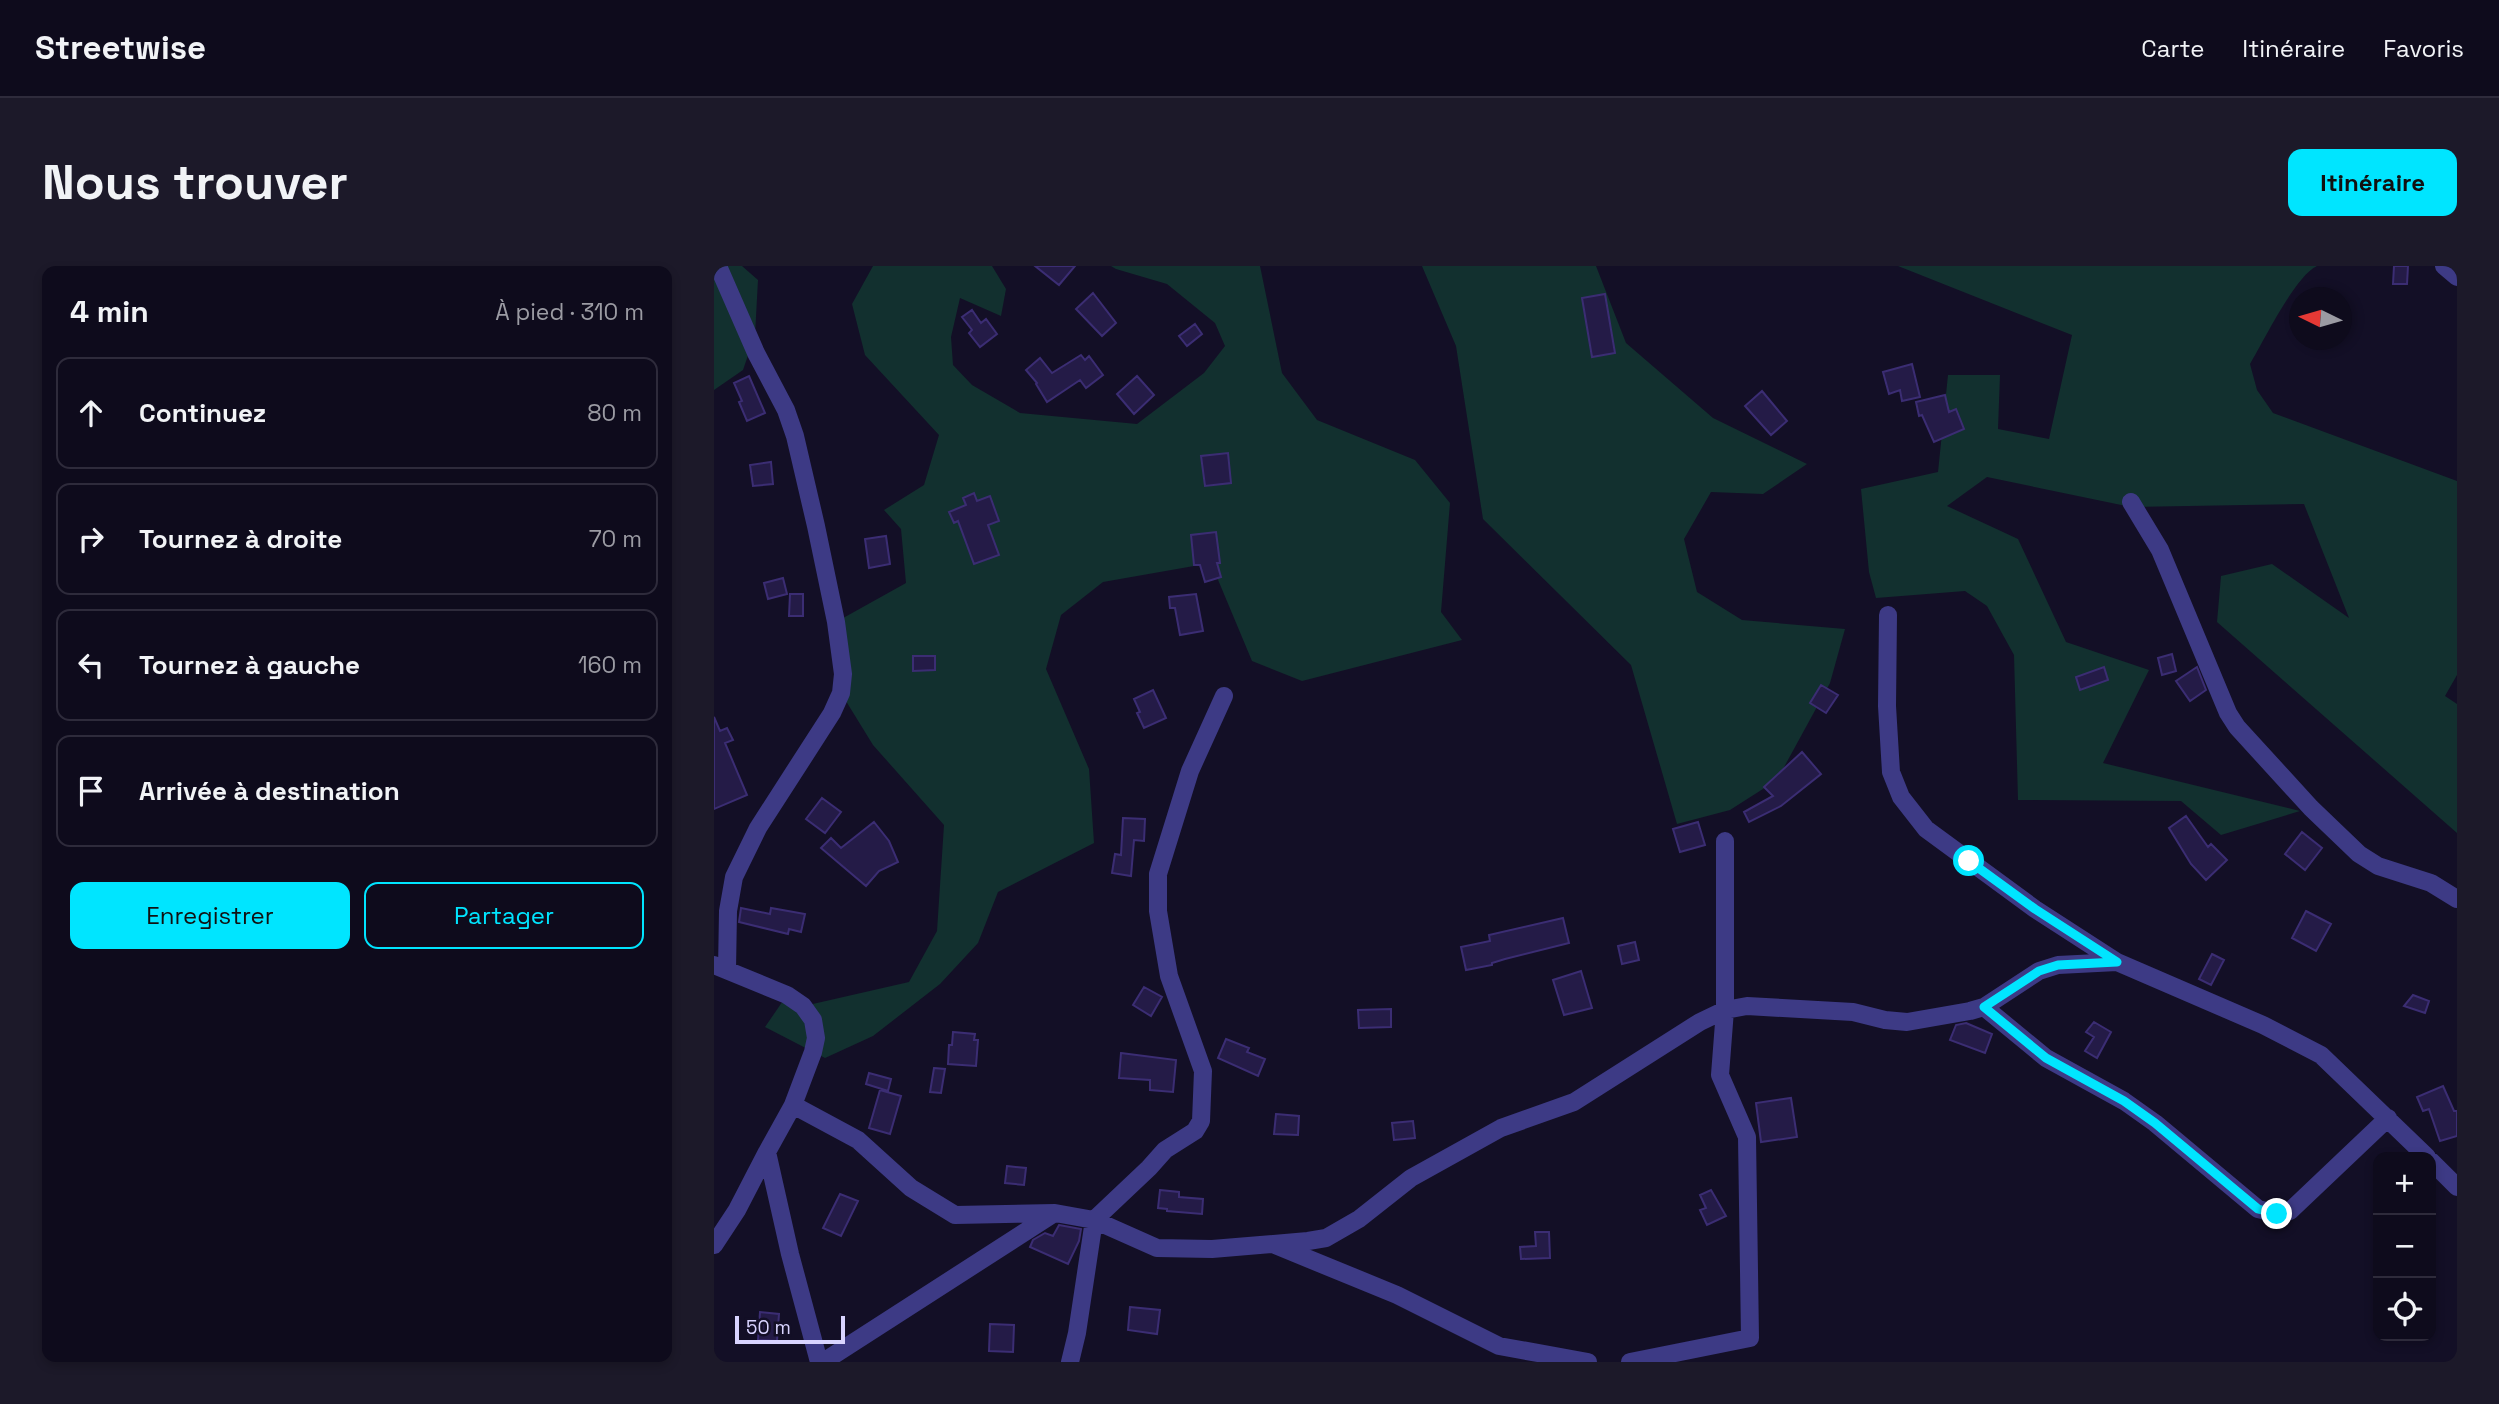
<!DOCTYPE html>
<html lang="fr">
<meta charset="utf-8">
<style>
:root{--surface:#0e0b1c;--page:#1c1929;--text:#f1f3f6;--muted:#9b9ba3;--line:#2e2b3b;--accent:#00e5ff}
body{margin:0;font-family:"Space Grotesk",sans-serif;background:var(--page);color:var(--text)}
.controls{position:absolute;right:21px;bottom:21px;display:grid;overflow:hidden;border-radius:14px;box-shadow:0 4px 10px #0003}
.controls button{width:63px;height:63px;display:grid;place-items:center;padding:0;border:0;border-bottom:2px solid var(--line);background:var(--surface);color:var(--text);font:35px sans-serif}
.compass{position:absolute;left:1575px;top:21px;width:63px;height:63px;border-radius:50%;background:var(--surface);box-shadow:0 4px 10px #0003;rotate:275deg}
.scale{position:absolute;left:21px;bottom:18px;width:110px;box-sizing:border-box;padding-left:7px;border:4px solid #d9d4ff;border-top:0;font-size:19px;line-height:24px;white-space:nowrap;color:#d9d4ff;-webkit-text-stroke:5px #130f26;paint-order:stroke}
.stop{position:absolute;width:21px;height:21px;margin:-16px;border:5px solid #00e5ff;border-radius:50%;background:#fff}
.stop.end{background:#00e5ff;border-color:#fff;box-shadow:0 2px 7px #0008}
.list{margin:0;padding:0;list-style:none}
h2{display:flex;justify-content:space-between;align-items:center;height:91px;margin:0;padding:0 28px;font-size:30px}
h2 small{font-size:23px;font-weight:400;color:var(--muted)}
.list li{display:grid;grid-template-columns:46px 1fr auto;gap:21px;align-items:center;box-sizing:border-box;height:112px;margin:0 14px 14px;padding:0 14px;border:2px solid var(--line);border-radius:14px}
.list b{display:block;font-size:26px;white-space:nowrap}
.list em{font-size:23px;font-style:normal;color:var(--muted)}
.actions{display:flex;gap:14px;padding:21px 28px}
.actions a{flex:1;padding:16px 0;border:2px solid var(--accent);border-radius:14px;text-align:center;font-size:24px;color:var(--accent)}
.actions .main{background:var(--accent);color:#111}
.icon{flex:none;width:38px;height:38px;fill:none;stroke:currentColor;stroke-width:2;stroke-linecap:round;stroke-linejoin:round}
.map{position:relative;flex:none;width:1743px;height:1096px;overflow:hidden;border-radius:14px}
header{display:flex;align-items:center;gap:42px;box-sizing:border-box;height:98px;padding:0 35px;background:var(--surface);border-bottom:2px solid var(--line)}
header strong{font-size:33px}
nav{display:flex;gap:38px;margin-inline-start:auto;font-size:24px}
.intro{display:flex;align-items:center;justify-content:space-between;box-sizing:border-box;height:168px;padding:0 42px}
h1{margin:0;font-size:49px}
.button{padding:18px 32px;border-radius:14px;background:var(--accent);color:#111;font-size:24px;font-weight:700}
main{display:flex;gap:42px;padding:0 42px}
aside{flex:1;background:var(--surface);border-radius:14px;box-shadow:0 4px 10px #0003}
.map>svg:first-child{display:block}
</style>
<header>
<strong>Streetwise</strong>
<nav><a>Carte</a><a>Itinéraire</a><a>Favoris</a></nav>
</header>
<div class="intro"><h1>Nous trouver</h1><a class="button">Itinéraire</a></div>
<main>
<aside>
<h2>4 min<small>À pied · 310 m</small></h2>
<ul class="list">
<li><svg class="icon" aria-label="ahead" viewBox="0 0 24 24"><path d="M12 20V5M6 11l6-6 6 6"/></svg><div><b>Continuez</b></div><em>80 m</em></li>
<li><svg class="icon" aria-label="right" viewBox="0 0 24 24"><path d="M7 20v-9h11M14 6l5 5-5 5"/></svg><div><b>Tournez à droite</b></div><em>70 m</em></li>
<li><svg class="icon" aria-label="left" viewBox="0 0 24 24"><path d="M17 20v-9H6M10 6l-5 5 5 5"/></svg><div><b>Tournez à gauche</b></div><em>160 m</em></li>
<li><svg class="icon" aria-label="arrive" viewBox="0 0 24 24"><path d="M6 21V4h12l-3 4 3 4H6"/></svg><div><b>Arrivée à destination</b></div></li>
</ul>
<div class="actions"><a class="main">Enregistrer</a><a>Partager</a></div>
</aside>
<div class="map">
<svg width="1743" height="1096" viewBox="0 0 1743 1096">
<rect width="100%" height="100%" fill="#130f26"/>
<path fill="#12302f" d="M 0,0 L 28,0 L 44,14 L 41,69 L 29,104 L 0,124 Z
M 159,0 L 278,0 L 292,23 L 287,50 L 246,32 L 237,71 L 239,99 L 258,119 L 306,147 L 423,158 L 490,107 L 511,80 L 501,57 L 453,18 L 402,3 L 397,0 L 546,0 L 568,107 L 603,154 L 701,194 L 736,237 L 727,346 L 748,374 L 588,415 L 538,395 L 497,297 L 389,316 L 347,349 L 332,403 L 375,503 L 380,577 L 284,626 L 264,677 L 226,718 L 159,770 L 111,792 L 51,761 L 73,729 L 90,740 L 195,716 L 223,665 L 230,559 L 159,479 L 127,427 L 122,356 L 192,317 L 187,263 L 170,244 L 210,219 L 225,169 L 151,89 L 138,38 Z
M 708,0 L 882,0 L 912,77 L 999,152 L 1093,198 L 1049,228 L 997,226 L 970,273 L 983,326 L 1028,354 L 1131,363 L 1116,417 L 1063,514 L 1016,544 L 963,558 L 917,399 L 769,253 L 742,80 Z
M 1184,0 L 1603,0 C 1581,10 1550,75 1536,98 L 1543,124 L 1559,147 L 1743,215 L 1743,409 L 1731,430 L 1743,438 L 1743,567 L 1503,356 L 1507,310 L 1558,298 L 1635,352 L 1590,238 L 1417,241 L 1273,211 L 1233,240 L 1304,273 L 1352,376 L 1435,404 L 1389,497 L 1586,545 L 1507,569 L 1467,535 L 1304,534 L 1300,389 L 1273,340 L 1251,325 L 1162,332 L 1155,306 L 1147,223 L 1224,206 L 1234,109 L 1286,109 L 1284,163 L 1335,173 L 1358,69 Z"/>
<path fill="#241b47" stroke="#3b2d73" stroke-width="2" d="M 321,0 L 361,0 L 345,19 Z
M 1680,0 L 1694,0 L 1693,18 L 1679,18 Z
M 379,27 L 402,57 L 388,70 L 362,43 Z
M 891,28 L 901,87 L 878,91 L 868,32 Z
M 258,44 L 267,57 L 272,53 L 283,68 L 266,81 L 255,67 L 258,64 L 248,51 Z
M 481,58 L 488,68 L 473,80 L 465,70 Z
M 367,89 L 371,94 L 375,90 L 389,109 L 372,122 L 366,114 L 333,136 L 322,118 L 323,117 L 312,104 L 326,92 L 338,107 Z
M 1198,98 L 1206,131 L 1188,135 L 1186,124 L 1175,128 L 1169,106 Z
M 35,110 L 51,147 L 33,155 L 25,136 L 28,135 L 20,117 Z
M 423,110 L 440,129 L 420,148 L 403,128 Z
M 1048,125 L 1073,155 L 1057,169 L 1031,140 Z
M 1231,129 L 1235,146 L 1242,143 L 1250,163 L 1220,176 L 1208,149 L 1205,150 L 1202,136 Z
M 514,187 L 517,217 L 491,220 L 487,190 Z
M 57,196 L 59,218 L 39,220 L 36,199 Z
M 260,227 L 263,235 L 276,230 L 285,255 L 274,259 L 285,289 L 260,298 L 244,255 L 240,257 L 235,246 L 252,239 L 249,232 Z
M 502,266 L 506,297 L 503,297 L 507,311 L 491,316 L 486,299 L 480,299 L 477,269 Z
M 172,270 L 176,298 L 155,302 L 151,273 Z
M 69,312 L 73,328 L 54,333 L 50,317 Z
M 76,328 L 89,328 L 89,350 L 75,350 Z
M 482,328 L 489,365 L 466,369 L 461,342 L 456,342 L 455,331 Z
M 1458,388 L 1462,405 L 1448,409 L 1444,392 Z
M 199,390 L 221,390 L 221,404 L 199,405 Z
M 1390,401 L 1394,414 L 1366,424 L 1362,411 Z
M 1483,401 L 1492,424 L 1476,435 L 1462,415 Z
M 1107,419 L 1124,429 L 1112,447 L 1096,437 Z
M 439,424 L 452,452 L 430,462 L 423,447 L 426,446 L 420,433 Z
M 0,451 L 6,465 L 13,462 L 19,474 L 11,477 L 33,529 L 0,543 Z
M 1088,486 L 1107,508 L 1067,540 L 1035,556 L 1030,546 L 1059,530 L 1050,521 Z
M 108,532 L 127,546 L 111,567 L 92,553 Z
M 1472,550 L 1494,581 L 1497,578 L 1513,594 L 1492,614 L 1477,598 L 1455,562 Z
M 409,552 L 431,553 L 430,575 L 420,574 L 417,610 L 398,607 L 401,588 L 407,589 Z
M 160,556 L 175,575 L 184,596 L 165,605 L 152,620 L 107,582 L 117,572 L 127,582 Z
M 984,556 L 991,579 L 966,586 L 959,563 Z
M 1588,566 L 1608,582 L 1591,604 L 1571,588 Z
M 27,642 L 56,648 L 57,642 L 91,648 L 87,666 L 75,663 L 74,668 L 25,656 Z
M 1592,645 L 1617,658 L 1602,685 L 1578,672 Z
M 849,652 L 855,677 L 791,693 L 778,697 L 778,699 L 752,704 L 747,681 L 776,675 L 775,669 Z
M 921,676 L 925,694 L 908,698 L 904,680 Z
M 1498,688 L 1510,694 L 1497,719 L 1485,713 Z
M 867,705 L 878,742 L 850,749 L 839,714 Z
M 430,721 L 448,731 L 437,750 L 419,739 Z
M 1699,729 L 1715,735 L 1711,747 L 1690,740 Z
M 677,743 L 677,761 L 645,762 L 644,744 Z
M 1380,756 L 1397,766 L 1383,792 L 1371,785 L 1380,771 L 1372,766 Z
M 1252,757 L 1278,768 L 1271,787 L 1236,774 L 1242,759 Z
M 239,766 L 261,768 L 260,774 L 264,774 L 262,800 L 234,798 L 235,779 L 238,779 Z
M 512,773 L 535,782 L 533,786 L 551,793 L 544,810 L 504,792 Z
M 407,787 L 462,794 L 459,826 L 436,824 L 436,814 L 405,812 Z
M 220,802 L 231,803 L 227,827 L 216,826 Z
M 155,807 L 177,813 L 174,825 L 152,818 Z
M 1729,820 L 1740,845 L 1743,845 L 1743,870 L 1726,875 L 1715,843 L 1709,845 L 1703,831 Z
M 166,824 L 187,830 L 176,868 L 155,862 Z
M 1077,832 L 1083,871 L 1047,876 L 1042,837 Z
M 562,848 L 585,850 L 584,869 L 560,868 Z
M 699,855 L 701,872 L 680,874 L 678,857 Z
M 293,900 L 312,902 L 310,919 L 291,917 Z
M 446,924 L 465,926 L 465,931 L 489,933 L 488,948 L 453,945 L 453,943 L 444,942 Z
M 997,924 L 1012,950 L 993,959 L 986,944 L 992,942 L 986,929 Z
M 126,928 L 144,935 L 127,970 L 109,962 Z
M 345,959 L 367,963 L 365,975 L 354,998 L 316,981 L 319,974 L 331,967 L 339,970 Z
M 821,966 L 835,966 L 836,992 L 807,993 L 806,981 L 822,980 Z
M 416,1041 L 446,1044 L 443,1068 L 414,1064 Z
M 46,1046 L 65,1048 L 63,1075 L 44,1074 Z
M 276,1058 L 300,1059 L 299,1086 L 275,1085 Z"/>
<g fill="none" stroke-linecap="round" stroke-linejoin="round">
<path stroke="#3d3a85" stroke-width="18" d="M 4,0 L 42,87 L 72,144 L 81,170 L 102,260 L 122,356 L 129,408 L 127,427 L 118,447 L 44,562 L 20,611 L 14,645 L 13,704
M 1730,0 L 1743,11
M 1417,236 L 1446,284 L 1514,447 L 1523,461 L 1597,542 L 1645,588 L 1664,600 L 1717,617 L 1743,633
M 1174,349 L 1173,440 L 1177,506 L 1187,531 L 1212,563 L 1321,643 L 1403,696 L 1549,759 L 1607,789 L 1713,891
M 0,699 L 73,729 L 89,740 L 99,754 L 102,772 L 99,786 L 79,839 L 53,886 L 76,988 L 105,1096
M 1270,741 L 1332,792 L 1410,835 L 1441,857 L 1544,943 L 1564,948 L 1576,945 L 1674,852
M 79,839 L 144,874 L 197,922 L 241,949 L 341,947 L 380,954 L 443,982 L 498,983 L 594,975 L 612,972 L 645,953 L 697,912 L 787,862 L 860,836 L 986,756 L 1011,744 L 1033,740 L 1139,746 L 1171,754 L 1193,756 L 1256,745 L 1270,741 L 1325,705 L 1344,699 L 1403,696
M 1717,895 L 1743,921
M 0,979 L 23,944 L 53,886
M 561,979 L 683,1029 L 785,1080 L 874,1096
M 109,1096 L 339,948
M 356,1096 L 363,1067 L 380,954 L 435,902 L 451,884 L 481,865 L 487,855 L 489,805 L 455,710 L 444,645 L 444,608 L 476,505 L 510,430
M 916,1096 L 1036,1072 L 1033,871 L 1006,809 L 1011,744 L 1011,575"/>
</g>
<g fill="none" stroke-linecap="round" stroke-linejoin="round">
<path stroke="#00e5ff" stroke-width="9" d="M 1255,595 L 1321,643 L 1403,696 L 1344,699 L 1325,705 L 1270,741 L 1332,792 L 1410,835 L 1441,857 L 1544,943 L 1563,948"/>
</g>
</svg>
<div class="controls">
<button>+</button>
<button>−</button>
<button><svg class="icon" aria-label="locate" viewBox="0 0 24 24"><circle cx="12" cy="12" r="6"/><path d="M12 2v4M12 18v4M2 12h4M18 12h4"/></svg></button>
</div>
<svg class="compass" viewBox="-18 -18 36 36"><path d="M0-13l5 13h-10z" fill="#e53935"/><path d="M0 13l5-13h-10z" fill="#9b9ba3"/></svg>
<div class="scale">50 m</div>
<div class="stop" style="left:1255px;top:595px"></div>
<div class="stop end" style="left:1563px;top:948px"></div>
</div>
</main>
